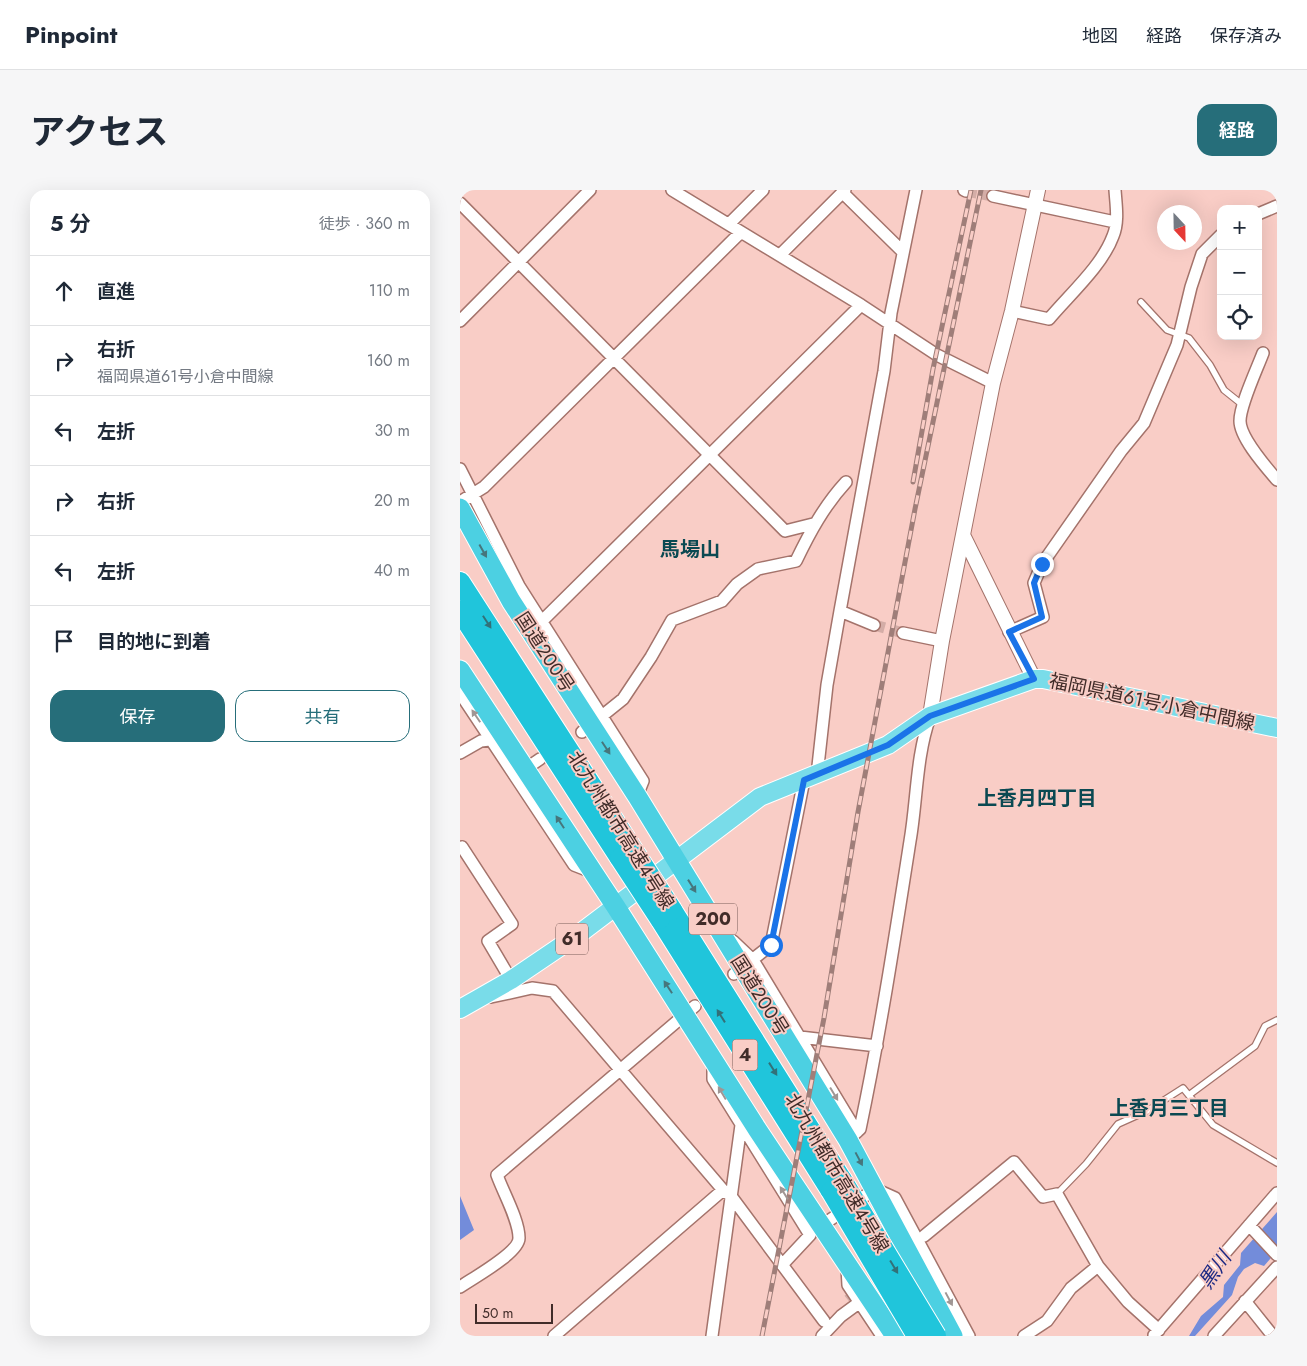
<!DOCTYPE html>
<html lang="ja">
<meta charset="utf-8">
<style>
:root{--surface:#fff;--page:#f6f6f7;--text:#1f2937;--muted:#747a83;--line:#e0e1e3;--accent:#266e7a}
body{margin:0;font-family:Jost,"Noto Sans JP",sans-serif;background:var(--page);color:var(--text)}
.controls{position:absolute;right:15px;top:15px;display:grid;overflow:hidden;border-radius:10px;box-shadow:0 5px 20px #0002}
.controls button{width:45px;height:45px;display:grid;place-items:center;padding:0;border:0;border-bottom:1px solid var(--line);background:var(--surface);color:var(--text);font:25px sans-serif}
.compass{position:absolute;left:697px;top:15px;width:45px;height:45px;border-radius:50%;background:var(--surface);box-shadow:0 5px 20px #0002;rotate:158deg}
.scale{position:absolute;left:15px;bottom:12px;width:78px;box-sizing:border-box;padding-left:5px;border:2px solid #412c29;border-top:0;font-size:14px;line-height:18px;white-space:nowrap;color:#412c29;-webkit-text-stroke:4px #f9cdc6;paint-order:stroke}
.stop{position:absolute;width:15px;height:15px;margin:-11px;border:4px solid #1a73e8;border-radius:50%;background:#fff}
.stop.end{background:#1a73e8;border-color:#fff;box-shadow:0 1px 5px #0008}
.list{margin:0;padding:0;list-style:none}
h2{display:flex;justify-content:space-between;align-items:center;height:65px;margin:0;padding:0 20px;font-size:21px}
h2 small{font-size:16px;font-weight:400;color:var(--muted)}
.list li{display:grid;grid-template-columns:32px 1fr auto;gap:15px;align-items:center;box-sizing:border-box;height:70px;padding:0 20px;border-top:1px solid var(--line)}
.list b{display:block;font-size:19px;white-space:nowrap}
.list p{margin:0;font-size:16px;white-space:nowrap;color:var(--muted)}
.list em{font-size:16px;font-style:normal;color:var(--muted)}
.actions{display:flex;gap:10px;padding:15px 20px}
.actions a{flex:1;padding:11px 0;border:1px solid var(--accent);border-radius:15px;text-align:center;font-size:18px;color:var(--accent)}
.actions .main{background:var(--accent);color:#fff}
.icon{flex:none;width:28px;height:28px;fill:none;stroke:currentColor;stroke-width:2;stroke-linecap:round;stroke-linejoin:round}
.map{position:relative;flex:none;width:817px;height:1146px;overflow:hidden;border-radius:15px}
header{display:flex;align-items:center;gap:30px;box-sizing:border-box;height:70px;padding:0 25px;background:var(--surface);border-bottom:1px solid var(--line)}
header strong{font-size:24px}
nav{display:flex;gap:28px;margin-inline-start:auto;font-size:18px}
.intro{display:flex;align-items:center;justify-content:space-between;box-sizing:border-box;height:120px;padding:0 30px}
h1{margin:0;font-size:35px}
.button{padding:12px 22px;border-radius:15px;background:var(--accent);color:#fff;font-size:18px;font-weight:700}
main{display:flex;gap:30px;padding:0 30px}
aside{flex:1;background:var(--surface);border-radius:15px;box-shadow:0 5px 20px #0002}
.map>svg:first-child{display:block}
</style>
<header>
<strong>Pinpoint</strong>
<nav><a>地図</a><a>経路</a><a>保存済み</a></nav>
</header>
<div class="intro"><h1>アクセス</h1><a class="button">経路</a></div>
<main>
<aside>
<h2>5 分<small>徒歩 · 360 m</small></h2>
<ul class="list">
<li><svg class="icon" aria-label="ahead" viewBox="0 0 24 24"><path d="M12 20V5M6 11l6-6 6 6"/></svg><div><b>直進</b></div><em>110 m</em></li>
<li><svg class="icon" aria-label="right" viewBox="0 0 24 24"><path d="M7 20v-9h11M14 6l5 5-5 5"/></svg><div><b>右折</b><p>福岡県道61号小倉中間線</p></div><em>160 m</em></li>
<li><svg class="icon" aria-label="left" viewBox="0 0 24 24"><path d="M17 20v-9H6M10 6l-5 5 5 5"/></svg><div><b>左折</b></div><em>30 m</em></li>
<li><svg class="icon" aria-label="right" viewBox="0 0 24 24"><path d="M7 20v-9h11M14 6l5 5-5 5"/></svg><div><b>右折</b></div><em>20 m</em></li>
<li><svg class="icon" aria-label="left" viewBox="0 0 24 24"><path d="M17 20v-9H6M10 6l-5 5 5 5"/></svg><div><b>左折</b></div><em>40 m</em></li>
<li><svg class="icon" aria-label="arrive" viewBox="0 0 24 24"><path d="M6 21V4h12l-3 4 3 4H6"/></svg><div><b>目的地に到着</b></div></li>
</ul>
<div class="actions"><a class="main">保存</a><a>共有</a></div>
</aside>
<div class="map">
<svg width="817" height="1146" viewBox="0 0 817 1146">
<rect width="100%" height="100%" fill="#f9cdc6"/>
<path fill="#738cda" d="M 0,1006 L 14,1040 L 0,1050 Z
M 817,1022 L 817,1061 L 804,1076 L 795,1073 L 784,1079 L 778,1087 L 772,1105 L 735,1146 L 729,1146 L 741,1126 L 763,1107 L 764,1095 L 780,1075 L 781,1063 Z"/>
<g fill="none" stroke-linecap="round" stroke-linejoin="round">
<path stroke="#d4ada7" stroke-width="11" stroke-dasharray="11 5.5" stroke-linecap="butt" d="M 506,1 L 533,6
M 414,435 L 443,443
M 388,1110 L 423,1081"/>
<g stroke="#a4736b" stroke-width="8">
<path id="service" d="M 681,112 L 707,140 L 729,148 L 750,175 L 764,200 L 784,216
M 729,905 L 795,856 L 805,836 L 817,830
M 597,1004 L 626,974 L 658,934 L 687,921 L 723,898 L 753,935 L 817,973"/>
</g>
<g stroke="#a4736b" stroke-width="14">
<path id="minor" d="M 212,0 L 401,115 L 477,165 L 533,193
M 504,0 L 506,1
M 383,3 L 442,61
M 533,6 L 655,32
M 0,13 L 325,341 L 353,334
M 798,24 L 817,16
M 269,34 L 303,0
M 320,65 L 385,0
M 552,121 L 589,129 C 610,104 642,76 653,46 C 659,32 656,15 655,0
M 0,131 L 130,0
M 803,163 C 797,179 780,215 780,231 C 780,248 806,277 817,290
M 0,279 L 59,396 L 183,591 L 177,606
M 0,312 L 24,297 L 280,43
M 380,421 L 414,435
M 81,432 L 401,115
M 549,442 L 583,427 L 574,393 L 582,374 L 661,261 L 684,233 L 717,155 L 731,97 L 742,64 L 761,45
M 443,443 L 482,451
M 0,503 L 114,675 L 132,682
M 122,542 L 163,509 L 191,467 L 212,430 L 262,411 L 277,394 L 298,379 L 336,371 C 350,342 364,316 386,292
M 0,563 L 21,551 L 38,549
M 61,582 L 80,569
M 357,585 L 367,495 L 380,421 L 424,181 L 431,123 L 456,0
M 0,658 L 2,657 L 52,734 L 28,751 L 51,790
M 273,751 L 293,770 L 397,942
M 274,784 L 311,755 L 344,590
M 31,807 L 72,798 L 93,801 L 263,1000 L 271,1006 L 364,1131
M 340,847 L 417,856
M 253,873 L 253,889 L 350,1045 L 322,1075
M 388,950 L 400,939 C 420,844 435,747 450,651 C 457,611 456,566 470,527
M 789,1035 L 817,1065
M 361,1036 L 415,999 L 435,1008 L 509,1146
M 464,1046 L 554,972 L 583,1007 L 597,1004 L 638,1076 L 668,1112 L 699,1140
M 387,1078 L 388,1095 L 422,1146
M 0,1097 C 13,1088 59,1063 59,1048 C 59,1030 43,1002 37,985 L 235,816
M 785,1111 L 813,1146
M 694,1145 L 817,1003
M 94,1146 L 263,1000
M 252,1146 L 281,935
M 362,1146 L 381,1126 L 400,1112
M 564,1146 L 587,1131 L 611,1098 L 638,1076
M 754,1146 L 817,1077"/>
</g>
<g stroke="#a4736b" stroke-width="16">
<path id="tertiary" d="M 504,347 L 574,489
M 470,526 L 482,451 L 533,193 L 552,121 L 578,0"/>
</g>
<g stroke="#fff" stroke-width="20">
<path id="primary" d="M 0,819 L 51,790 L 119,744 L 300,607 L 428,555 L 470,526 L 574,489 L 583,489 L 817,538"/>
</g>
<g stroke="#fff" stroke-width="21">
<path id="trunk" d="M 0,318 L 51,411 L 177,606 L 388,950 L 493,1146
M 0,480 L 156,717 L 297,939 L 435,1146"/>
</g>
<g stroke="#fff" stroke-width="22">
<path id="motorway" d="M 0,392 L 173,660
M 0,421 L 160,668
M 212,720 L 382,990
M 200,729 L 371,1001"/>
</g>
<use href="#service" stroke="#fff" stroke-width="5.5"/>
<use href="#minor" stroke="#fff" stroke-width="11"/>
<use href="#tertiary" stroke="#fff" stroke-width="14"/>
<use href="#primary" stroke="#79dce9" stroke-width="18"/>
<use href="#trunk" stroke="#4cd0e2" stroke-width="19"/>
<use href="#motorway" stroke="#20c5db" stroke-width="20"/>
<g stroke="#9f7e79" stroke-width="5">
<path id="rail" d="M 453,292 L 473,179 L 511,0
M 302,1146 L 364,828 L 398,622 L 455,319 L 521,0"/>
</g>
<use href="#rail" stroke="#f9cdc6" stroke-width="3" stroke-dasharray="9" stroke-linecap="butt"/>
<g stroke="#fff" stroke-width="22" stroke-linecap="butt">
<path id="motorway-bridge" d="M 173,660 L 212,720
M 160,668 L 200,729
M 382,990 L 476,1146
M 371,1001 L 457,1146"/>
</g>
<use href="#motorway-bridge" stroke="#20c5db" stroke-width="20"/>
</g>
<defs><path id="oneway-solid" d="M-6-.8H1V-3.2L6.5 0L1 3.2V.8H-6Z" transform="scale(1.25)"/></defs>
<g fill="#46767c">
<use href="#oneway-solid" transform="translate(23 361) rotate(61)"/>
<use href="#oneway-solid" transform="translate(146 558) rotate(57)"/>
<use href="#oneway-solid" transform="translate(100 632) rotate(-123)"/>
<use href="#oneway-solid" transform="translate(232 696) rotate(58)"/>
<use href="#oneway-solid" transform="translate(208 797) rotate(-123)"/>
<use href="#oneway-solid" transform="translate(399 969) rotate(62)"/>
</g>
<g fill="#327179">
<use href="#oneway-solid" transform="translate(27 432) rotate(57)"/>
<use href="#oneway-solid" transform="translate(261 826) rotate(-122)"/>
<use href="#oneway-solid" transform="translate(313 879) rotate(58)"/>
<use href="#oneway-solid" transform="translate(434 1077) rotate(59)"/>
</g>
<g fill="#a09694">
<use href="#oneway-solid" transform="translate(16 526) rotate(-124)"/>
<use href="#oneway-solid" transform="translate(262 903) rotate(-121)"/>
<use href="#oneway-solid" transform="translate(374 904) rotate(59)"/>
<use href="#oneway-solid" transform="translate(324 1003) rotate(-122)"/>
<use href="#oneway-solid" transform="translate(489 1109) rotate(62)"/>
</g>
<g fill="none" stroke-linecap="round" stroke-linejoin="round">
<path stroke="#1a73e8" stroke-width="6" d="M 311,755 L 344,590 L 428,555 L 470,526 L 574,489 L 549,442 L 582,427 L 574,393 L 582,374"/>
</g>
<g text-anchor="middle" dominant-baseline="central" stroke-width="4" stroke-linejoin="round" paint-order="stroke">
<g fill="#f9cdc6" stroke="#785c58" stroke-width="1">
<rect x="229" y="713.5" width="48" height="31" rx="4"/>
<rect x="96" y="733.5" width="32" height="31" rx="4"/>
<rect x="272.5" y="849.5" width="25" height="31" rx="4"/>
</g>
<g font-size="18" font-weight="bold" fill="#412c29">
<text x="253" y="729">200</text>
<text x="112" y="749">61</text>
<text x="285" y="865">4</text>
</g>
<g font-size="19" fill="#412c29" stroke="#f9cdc6">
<text transform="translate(85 462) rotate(57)">国道200号</text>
<text transform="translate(692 512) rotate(12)">福岡県道61号小倉中間線</text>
<text transform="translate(161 640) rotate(58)">北九州都市高速4号線</text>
<text transform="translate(300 805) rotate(58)">国道200号</text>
<text transform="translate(377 983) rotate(59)">北九州都市高速4号線</text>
</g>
<g font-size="20" font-weight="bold" fill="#0b4952" stroke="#f9cdc6">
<text x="230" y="359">馬場山</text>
<text x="577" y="608">上香月四丁目</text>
<text x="709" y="918">上香月三丁目</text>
</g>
<g font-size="20" font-style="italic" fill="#1c2983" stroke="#f9cdc6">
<text transform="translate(755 1080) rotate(-56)">黒川</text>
</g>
</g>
</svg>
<div class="controls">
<button>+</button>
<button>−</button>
<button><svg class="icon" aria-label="locate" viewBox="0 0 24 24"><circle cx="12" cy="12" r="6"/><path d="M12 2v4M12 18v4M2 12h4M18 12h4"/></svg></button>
</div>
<svg class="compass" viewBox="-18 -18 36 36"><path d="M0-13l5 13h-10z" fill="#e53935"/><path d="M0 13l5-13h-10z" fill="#747a83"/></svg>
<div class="scale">50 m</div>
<div class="stop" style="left:311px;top:755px"></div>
<div class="stop end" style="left:582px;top:374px"></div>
</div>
</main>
